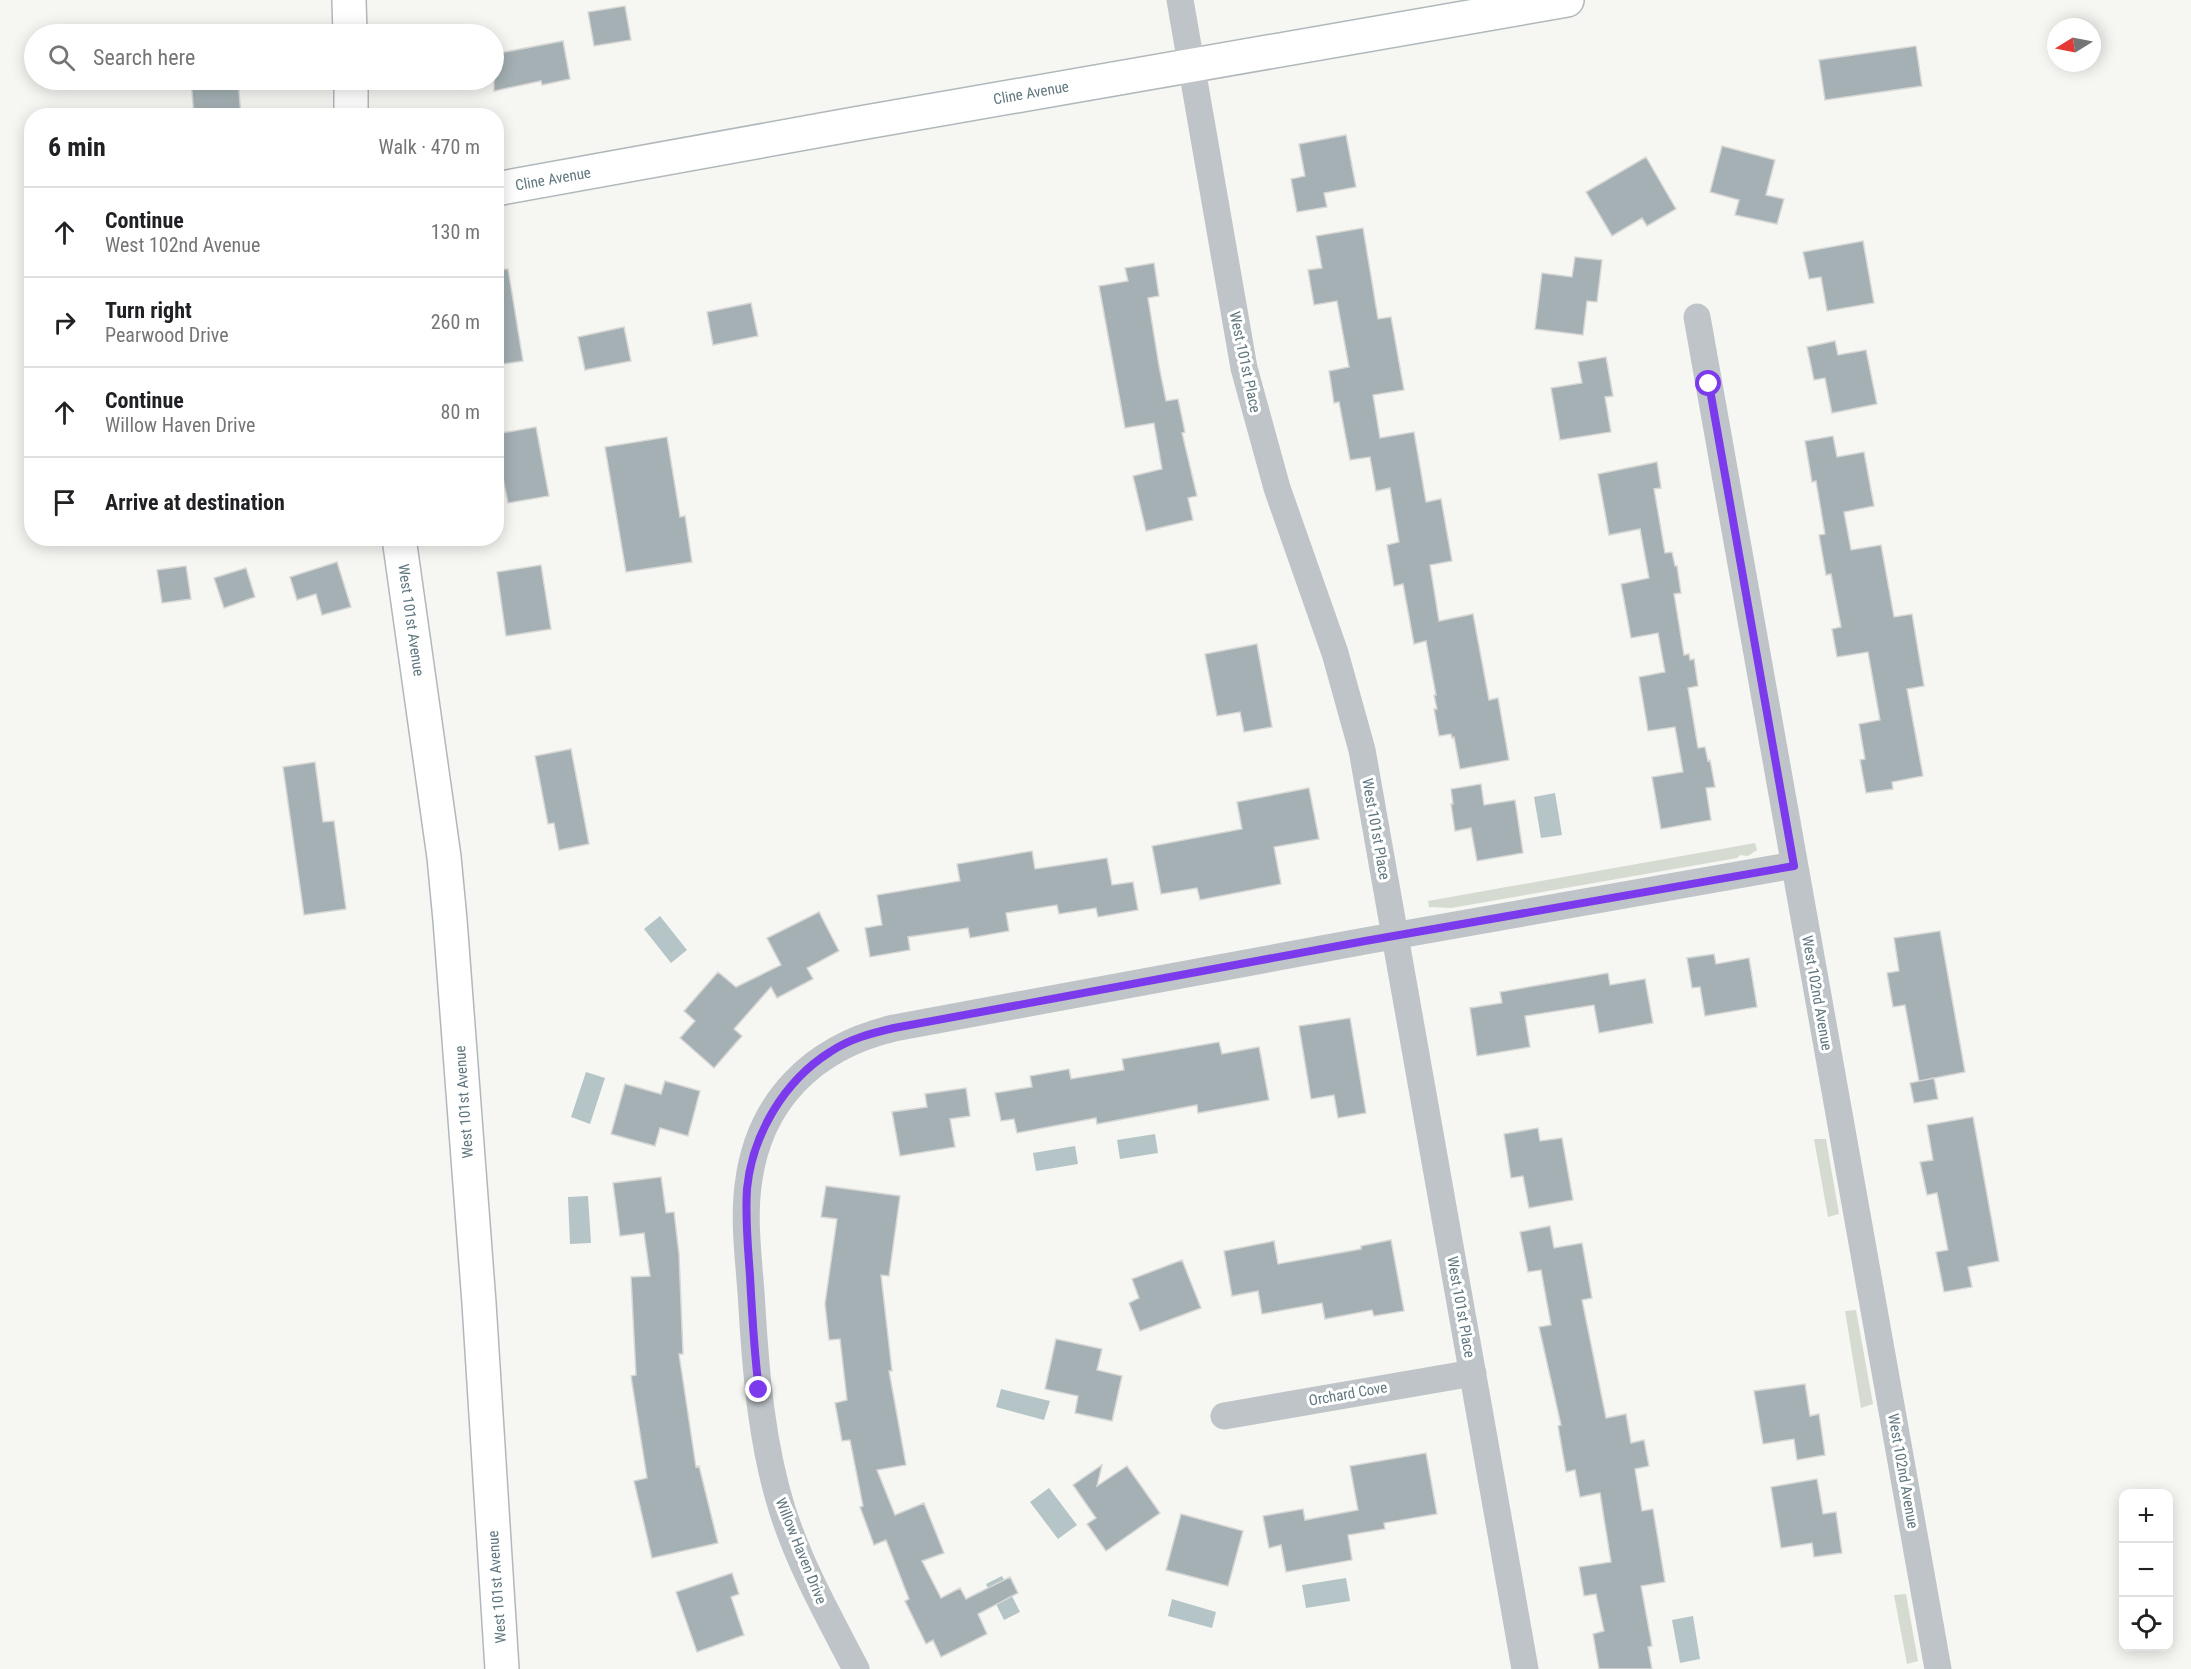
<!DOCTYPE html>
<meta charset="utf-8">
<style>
:root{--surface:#fff;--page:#f6f6f6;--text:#202124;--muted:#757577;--line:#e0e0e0}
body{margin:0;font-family:"Roboto Condensed",sans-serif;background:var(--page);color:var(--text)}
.controls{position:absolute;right:18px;bottom:18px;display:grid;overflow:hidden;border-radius:12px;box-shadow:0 3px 15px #0003}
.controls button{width:54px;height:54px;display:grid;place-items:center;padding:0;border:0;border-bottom:2px solid var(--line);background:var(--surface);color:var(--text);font:30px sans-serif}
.compass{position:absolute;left:2047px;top:18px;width:54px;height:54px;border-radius:50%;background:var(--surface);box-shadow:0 3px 15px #0003;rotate:260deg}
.stop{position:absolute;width:18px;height:18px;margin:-14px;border:4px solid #7c3aed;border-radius:50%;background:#fff}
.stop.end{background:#7c3aed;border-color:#fff;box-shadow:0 2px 6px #0008}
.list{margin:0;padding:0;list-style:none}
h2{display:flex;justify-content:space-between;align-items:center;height:78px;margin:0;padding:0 24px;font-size:26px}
h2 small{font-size:20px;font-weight:400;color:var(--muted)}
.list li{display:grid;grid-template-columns:39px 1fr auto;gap:18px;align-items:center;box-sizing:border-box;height:90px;padding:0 24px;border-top:2px solid var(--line)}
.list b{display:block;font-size:22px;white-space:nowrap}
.list p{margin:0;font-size:20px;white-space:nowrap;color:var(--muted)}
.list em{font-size:20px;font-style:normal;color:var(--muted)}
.icon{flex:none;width:33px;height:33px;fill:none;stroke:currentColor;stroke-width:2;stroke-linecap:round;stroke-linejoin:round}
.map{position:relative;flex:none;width:2191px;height:1669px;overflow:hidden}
.search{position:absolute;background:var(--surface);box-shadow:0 3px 15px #0003;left:24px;top:24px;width:480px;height:66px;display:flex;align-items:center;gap:15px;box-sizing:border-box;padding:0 21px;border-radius:33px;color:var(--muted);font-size:22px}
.panel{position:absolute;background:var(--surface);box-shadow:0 3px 15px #0003;left:24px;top:108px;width:480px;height:438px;border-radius:24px}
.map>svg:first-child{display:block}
</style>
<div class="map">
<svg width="2191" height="1669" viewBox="0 0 2191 1669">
<rect width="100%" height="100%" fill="#f6f6f2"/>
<path fill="#d6dbd1" d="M 1755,843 L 1757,850 L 1748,856 L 1740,855 L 1737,858 L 1451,908 L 1429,907 L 1428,901 Z
M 1814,1139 L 1826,1139 L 1839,1214 L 1828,1217 Z
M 1856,1310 L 1873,1404 L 1861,1408 L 1845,1311 Z
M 1906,1594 L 1918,1661 L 1907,1664 L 1894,1595 Z"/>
<path fill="#b5c5c7" d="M 1555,793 L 1562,835 L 1541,838 L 1534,797 Z
M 660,916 L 687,950 L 671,963 L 644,929 Z
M 586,1072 L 605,1078 L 590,1124 L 571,1117 Z
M 1155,1134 L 1158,1153 L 1120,1159 L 1117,1140 Z
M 1075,1146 L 1078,1164 L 1036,1171 L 1033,1153 Z
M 588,1196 L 591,1243 L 570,1244 L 568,1197 Z
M 1001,1389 L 1050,1401 L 1044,1420 L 996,1407 Z
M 1049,1488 L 1077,1525 L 1058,1539 L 1030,1502 Z
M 1002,1576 L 1020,1612 L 1004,1620 L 986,1584 Z
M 1346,1578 L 1350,1601 L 1306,1608 L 1302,1585 Z
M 1172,1599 L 1216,1612 L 1212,1628 L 1168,1616 Z
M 1693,1616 L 1700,1659 L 1680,1663 L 1672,1620 Z"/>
<path fill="#a4b0b4" stroke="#d7d7d5" stroke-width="1.5" d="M 625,6 L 631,40 L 594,46 L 588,12 Z
M 563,41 L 570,79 L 542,85 L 541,81 L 494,91 L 494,54 Z
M 1916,46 L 1922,86 L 1825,100 L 1819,60 Z
M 191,80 L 238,80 L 241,116 L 194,116 Z
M 1346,135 L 1356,187 L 1324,193 L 1327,207 L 1297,212 L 1291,179 L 1305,176 L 1299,144 Z
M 1722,146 L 1775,160 L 1766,195 L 1784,199 L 1777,224 L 1735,215 L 1739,200 L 1710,192 Z
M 1646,157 L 1676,209 L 1647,226 L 1642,218 L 1612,236 L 1586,192 Z
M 1363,228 L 1378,319 L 1391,317 L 1404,390 L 1373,395 L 1380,438 L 1414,432 L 1426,502 L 1441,499 L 1452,561 L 1430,565 L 1439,621 L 1473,614 L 1489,700 L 1498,698 L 1509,760 L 1460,769 L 1454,737 L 1452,738 L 1451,734 L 1439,736 L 1434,709 L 1437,709 L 1434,695 L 1436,695 L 1426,641 L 1414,644 L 1403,584 L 1394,586 L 1387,545 L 1399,542 L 1390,488 L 1376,491 L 1370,457 L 1350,460 L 1339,402 L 1334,403 L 1329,371 L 1349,367 L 1337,301 L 1314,305 L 1308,270 L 1322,268 L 1316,236 Z
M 1863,241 L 1874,303 L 1827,311 L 1821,277 L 1809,279 L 1803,252 Z
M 1575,257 L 1602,260 L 1597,302 L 1587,301 L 1583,335 L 1535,329 L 1542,273 L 1572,277 Z
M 1154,263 L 1159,296 L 1148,298 L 1159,366 L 1166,401 L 1178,399 L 1185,432 L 1182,433 L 1197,496 L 1188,498 L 1193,520 L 1146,531 L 1133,476 L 1162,469 L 1154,423 L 1125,428 L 1099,286 L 1128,281 L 1125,268 Z
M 508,269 L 523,361 L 496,365 L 496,270 Z
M 751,303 L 758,336 L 713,345 L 707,312 Z
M 624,327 L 631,361 L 585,370 L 578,337 Z
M 1835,341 L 1838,355 L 1866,350 L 1877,404 L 1832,413 L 1825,378 L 1814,380 L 1807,347 Z
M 1606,357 L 1613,396 L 1605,397 L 1611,432 L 1560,440 L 1551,388 L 1582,383 L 1578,362 Z
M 536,427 L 549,496 L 508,503 L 496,444 L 496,434 Z
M 1833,436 L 1837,457 L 1864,452 L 1874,506 L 1844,512 L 1851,550 L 1881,545 L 1894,617 L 1912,614 L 1924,686 L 1907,689 L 1923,776 L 1892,782 L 1893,789 L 1866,793 L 1860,760 L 1865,759 L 1859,724 L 1880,720 L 1868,652 L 1837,657 L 1832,629 L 1841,627 L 1831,574 L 1826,575 L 1819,535 L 1825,534 L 1816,481 L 1812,482 L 1805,441 Z
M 667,437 L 680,517 L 685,516 L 692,562 L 626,572 L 605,447 Z
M 1657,462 L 1661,488 L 1654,489 L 1665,553 L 1672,552 L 1675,566 L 1677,566 L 1681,593 L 1674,594 L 1684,655 L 1689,654 L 1690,660 L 1694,659 L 1698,686 L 1688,688 L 1698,748 L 1705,747 L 1708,761 L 1710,760 L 1715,787 L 1706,788 L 1711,820 L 1661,829 L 1652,777 L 1683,772 L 1675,727 L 1648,731 L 1639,677 L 1665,672 L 1658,633 L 1631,638 L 1621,584 L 1649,578 L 1640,529 L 1609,535 L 1598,474 Z
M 337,562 L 351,607 L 322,615 L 316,594 L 297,600 L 290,577 Z
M 541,565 L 551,629 L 506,636 L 497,572 Z
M 186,566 L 191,599 L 162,603 L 157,570 Z
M 246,568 L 255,597 L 224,608 L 214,578 Z
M 1257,644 L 1272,727 L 1244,732 L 1240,712 L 1217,716 L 1205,654 Z
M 571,749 L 589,844 L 559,850 L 554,823 L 548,824 L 535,756 Z
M 315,762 L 323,822 L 334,821 L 346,909 L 304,915 L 283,767 Z
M 1481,784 L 1484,805 L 1515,800 L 1523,853 L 1477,861 L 1471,828 L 1455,831 L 1451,804 L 1453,804 L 1451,789 Z
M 1309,788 L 1319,839 L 1274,847 L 1281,884 L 1200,900 L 1197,888 L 1161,894 L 1152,846 L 1242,829 L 1237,802 Z
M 1032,851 L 1035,869 L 1107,858 L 1112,885 L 1133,882 L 1138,910 L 1098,917 L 1096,908 L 1059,914 L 1057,905 L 1006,913 L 1009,931 L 970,938 L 968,928 L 908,937 L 910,950 L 870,957 L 865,928 L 882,925 L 877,895 L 960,881 L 957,864 Z
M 819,912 L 839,951 L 807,968 L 813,979 L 777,998 L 771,987 L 734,1029 L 742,1036 L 714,1068 L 680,1038 L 695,1021 L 684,1011 L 718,972 L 736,987 L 781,965 L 767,938 Z
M 1940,931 L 1965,1072 L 1919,1081 L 1905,1005 L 1893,1007 L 1887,973 L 1899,971 L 1894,938 Z
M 1714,954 L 1716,964 L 1749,958 L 1757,1007 L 1705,1016 L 1700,987 L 1692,988 L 1687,958 Z
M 1608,973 L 1610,985 L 1645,979 L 1653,1023 L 1599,1033 L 1594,1005 L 1525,1016 L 1530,1047 L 1477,1056 L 1470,1008 L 1502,1003 L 1500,992 Z
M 1350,1018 L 1366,1113 L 1338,1118 L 1334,1095 L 1311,1099 L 1299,1026 Z
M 1219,1042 L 1222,1054 L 1259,1047 L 1269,1100 L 1198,1113 L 1197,1105 L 1097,1124 L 1096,1118 L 1017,1133 L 1014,1119 L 1001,1121 L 995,1093 L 1032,1087 L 1030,1076 L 1069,1069 L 1071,1079 L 1124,1070 L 1122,1059 Z
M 1934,1078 L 1938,1099 L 1914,1103 L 1910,1083 Z
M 665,1081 L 700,1091 L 688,1136 L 660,1128 L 655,1146 L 611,1134 L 625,1084 L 661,1094 Z
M 966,1088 L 970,1116 L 950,1119 L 955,1147 L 900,1156 L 892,1112 L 927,1107 L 925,1094 Z
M 1973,1117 L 1999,1261 L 1968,1267 L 1972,1287 L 1944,1292 L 1936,1252 L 1948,1250 L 1937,1193 L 1927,1195 L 1920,1162 L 1933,1160 L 1927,1125 Z
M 1538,1128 L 1540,1141 L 1562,1138 L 1573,1200 L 1529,1208 L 1523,1176 L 1511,1178 L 1504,1134 Z
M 661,1177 L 666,1213 L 674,1212 L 679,1254 L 683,1354 L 679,1354 L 696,1467 L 699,1466 L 718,1543 L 652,1558 L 634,1481 L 647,1478 L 631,1376 L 636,1375 L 631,1277 L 650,1276 L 644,1233 L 620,1236 L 613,1183 Z
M 826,1186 L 900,1196 L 889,1276 L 881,1275 L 892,1371 L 889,1371 L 906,1465 L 877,1470 L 895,1515 L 924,1503 L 944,1553 L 922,1561 L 941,1598 L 960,1588 L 966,1599 L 1010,1577 L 1018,1593 L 978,1614 L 987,1634 L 941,1657 L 933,1640 L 926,1644 L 905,1601 L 909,1599 L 886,1540 L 874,1545 L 860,1507 L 863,1506 L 850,1440 L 842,1441 L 835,1403 L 847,1400 L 840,1339 L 829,1340 L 825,1304 L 837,1219 L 821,1217 Z
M 1550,1226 L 1554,1248 L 1582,1243 L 1592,1298 L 1582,1300 L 1606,1418 L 1626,1414 L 1631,1443 L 1644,1440 L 1649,1466 L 1635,1469 L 1642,1511 L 1653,1509 L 1665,1582 L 1641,1586 L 1652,1646 L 1648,1647 L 1652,1669 L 1599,1669 L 1593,1634 L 1604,1631 L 1596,1594 L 1584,1596 L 1579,1567 L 1611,1562 L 1600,1493 L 1580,1497 L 1575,1470 L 1566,1472 L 1558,1426 L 1561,1425 L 1539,1327 L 1551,1325 L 1541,1270 L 1528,1272 L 1520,1232 Z
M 1391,1240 L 1404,1311 L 1374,1316 L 1372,1310 L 1325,1319 L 1322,1303 L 1262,1314 L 1258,1291 L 1232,1296 L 1224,1251 L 1274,1241 L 1278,1264 L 1361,1249 L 1361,1246 Z
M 1182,1260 L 1201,1308 L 1140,1331 L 1129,1303 L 1139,1298 L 1132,1279 Z
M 1056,1339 L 1102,1349 L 1097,1370 L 1122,1376 L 1112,1421 L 1075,1413 L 1078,1396 L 1045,1389 Z
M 1805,1384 L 1810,1416 L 1819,1414 L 1825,1455 L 1797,1460 L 1794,1439 L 1763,1444 L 1754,1391 Z
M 1426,1453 L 1437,1514 L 1384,1523 L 1385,1529 L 1348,1535 L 1352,1560 L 1286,1572 L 1281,1545 L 1269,1548 L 1263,1516 L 1303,1509 L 1305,1520 L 1358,1510 L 1350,1466 Z
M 1102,1465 L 1097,1486 L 1127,1466 L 1160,1513 L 1106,1551 L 1087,1524 L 1096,1518 L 1073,1485 Z
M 1817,1479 L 1823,1514 L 1836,1512 L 1842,1553 L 1814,1557 L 1812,1543 L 1781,1548 L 1771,1487 Z
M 1181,1514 L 1243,1531 L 1228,1586 L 1166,1570 Z
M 732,1573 L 739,1594 L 731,1597 L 744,1635 L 697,1652 L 676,1592 Z"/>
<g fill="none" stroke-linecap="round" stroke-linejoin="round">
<g stroke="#b1b8bc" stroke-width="36">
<path id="secondary" d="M 349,0 L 350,34
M 351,80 L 351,116
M 496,189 L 849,125 L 1567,0
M 399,538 L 444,857 L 450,920 L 479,1303 L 502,1669"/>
</g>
<path stroke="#bec4c7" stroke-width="27" d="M 1180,0 L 1244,368 L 1277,488 L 1335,653 L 1362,750 L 1525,1669
M 1697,317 L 1938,1669
M 1224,1416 L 1473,1373
M 856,1669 C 829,1617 800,1566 782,1509 C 762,1445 756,1375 752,1308 C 750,1268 743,1226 748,1186 C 758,1101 813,1047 894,1028 L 1365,941 L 1794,865"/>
<use href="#secondary" stroke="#fff" stroke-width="33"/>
</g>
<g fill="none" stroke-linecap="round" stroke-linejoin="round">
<path stroke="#7c3aed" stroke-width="8" d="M 759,1390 C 754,1352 752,1314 750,1276 C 748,1247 745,1218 747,1189 C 752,1135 784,1081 830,1052 C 849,1039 872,1033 894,1028 L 1365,941 L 1794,866 L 1709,384"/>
</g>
<g text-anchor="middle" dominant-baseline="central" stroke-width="6" stroke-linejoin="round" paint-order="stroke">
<g font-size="15" fill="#60767f" stroke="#fff">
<text transform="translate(1031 93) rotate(-10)">Cline Avenue</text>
<text transform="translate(553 179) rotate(-10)">Cline Avenue</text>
<text transform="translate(1245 362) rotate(78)">West 101st Place</text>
<text transform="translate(411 620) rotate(82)">West 101st Avenue</text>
<text transform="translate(1376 829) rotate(80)">West 101st Place</text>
<text transform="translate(1817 993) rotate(80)">West 102nd Avenue</text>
<text transform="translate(464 1102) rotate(-94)">West 101st Avenue</text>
<text transform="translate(1461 1307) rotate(80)">West 101st Place</text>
<text transform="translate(1348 1394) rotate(-10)">Orchard Cove</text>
<text transform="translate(1903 1471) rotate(80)">West 102nd Avenue</text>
<text transform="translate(801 1551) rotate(68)">Willow Haven Drive</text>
<text transform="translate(497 1587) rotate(-94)">West 101st Avenue</text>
</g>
</g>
</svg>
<div class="controls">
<button>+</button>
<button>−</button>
<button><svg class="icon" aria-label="locate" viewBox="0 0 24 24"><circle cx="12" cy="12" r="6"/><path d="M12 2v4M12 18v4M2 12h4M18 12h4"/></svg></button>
</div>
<svg class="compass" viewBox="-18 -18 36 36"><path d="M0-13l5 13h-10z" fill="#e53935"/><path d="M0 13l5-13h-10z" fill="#757577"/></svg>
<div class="stop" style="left:1709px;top:384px"></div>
<div class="stop end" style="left:759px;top:1390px"></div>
<div class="search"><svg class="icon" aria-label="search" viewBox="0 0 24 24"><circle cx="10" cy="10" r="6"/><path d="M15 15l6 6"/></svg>Search here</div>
<section class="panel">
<h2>6 min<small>Walk · 470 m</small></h2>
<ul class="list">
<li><svg class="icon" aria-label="ahead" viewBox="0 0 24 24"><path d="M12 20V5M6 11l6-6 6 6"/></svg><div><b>Continue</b><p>West 102nd Avenue</p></div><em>130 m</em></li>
<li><svg class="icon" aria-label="right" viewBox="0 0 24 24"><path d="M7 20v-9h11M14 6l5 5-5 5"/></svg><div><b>Turn right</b><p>Pearwood Drive</p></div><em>260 m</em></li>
<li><svg class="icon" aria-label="ahead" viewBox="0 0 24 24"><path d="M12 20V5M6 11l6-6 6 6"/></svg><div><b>Continue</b><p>Willow Haven Drive</p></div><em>80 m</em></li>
<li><svg class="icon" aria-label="arrive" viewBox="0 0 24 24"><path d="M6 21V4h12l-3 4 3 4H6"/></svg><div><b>Arrive at destination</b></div></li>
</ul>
</section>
</div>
